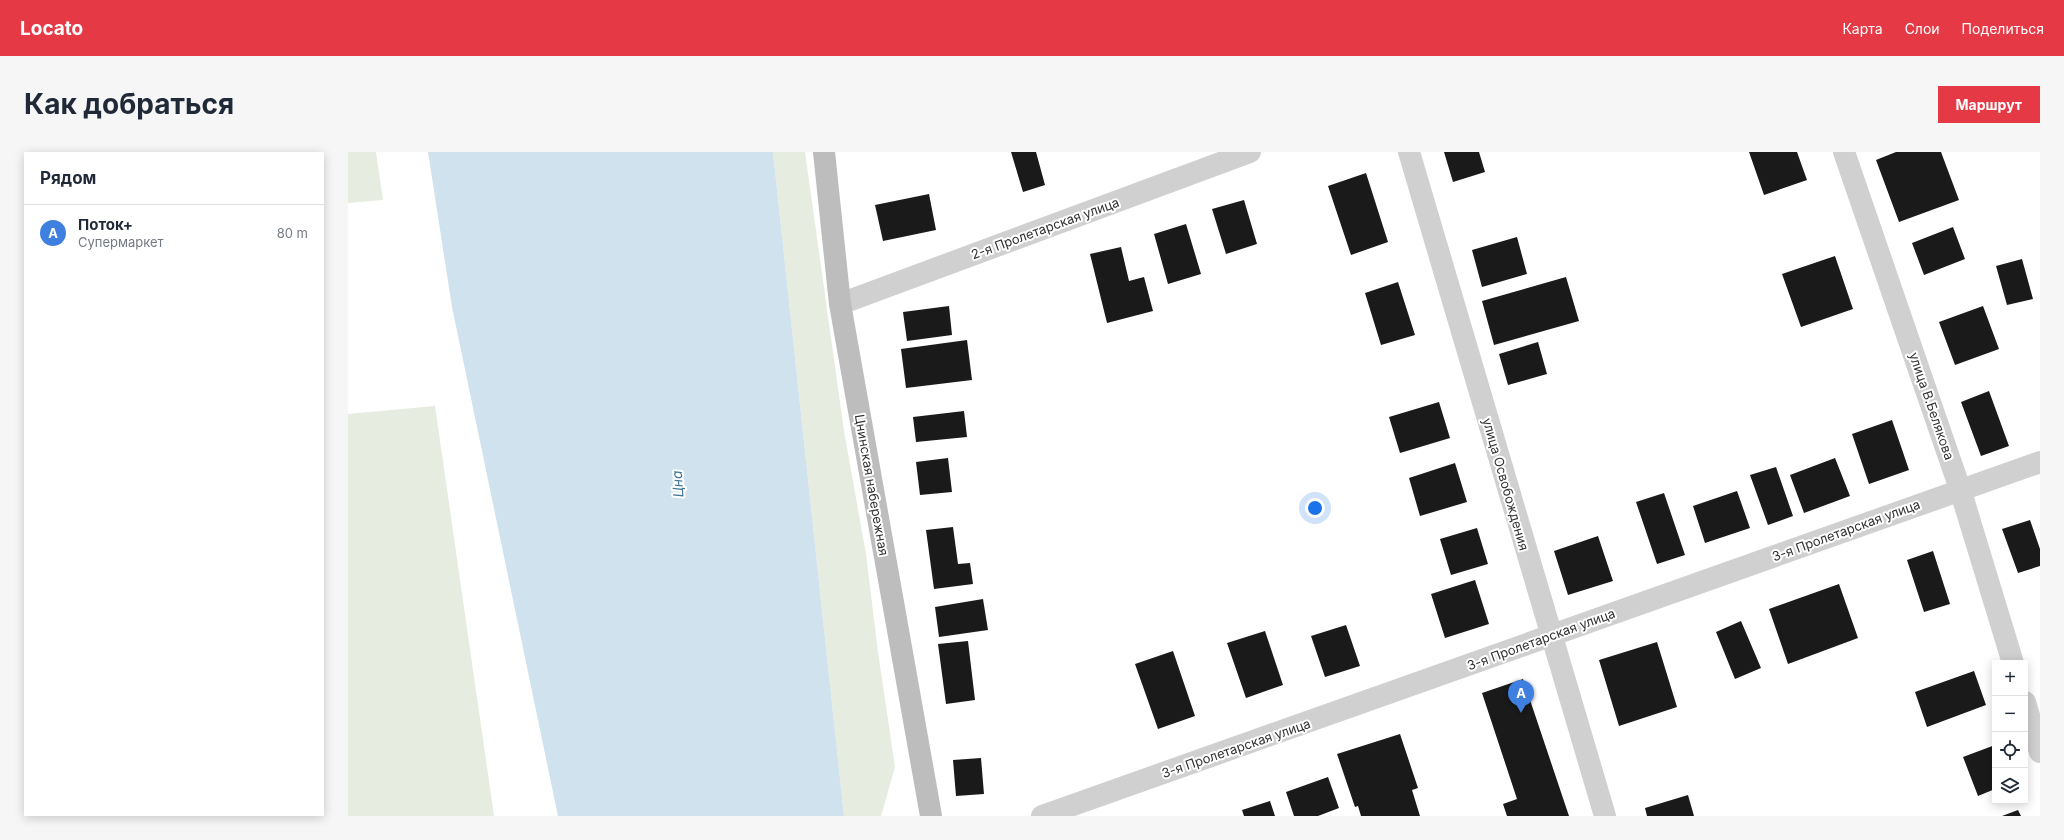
<!DOCTYPE html>
<html lang="ru">
<meta charset="utf-8">
<style>
:root{--surface:#fff;--page:#f6f6f7;--text:#1f2937;--muted:#747a83;--line:#e0e1e3;--accent:#e63946}
body{margin:0;font-family:Inter,sans-serif;background:var(--page);color:var(--text)}
.controls{position:absolute;right:12px;bottom:12px;display:grid;overflow:hidden;border-radius:0px;box-shadow:0 2px 10px #0003}
.controls button{width:36px;height:36px;display:grid;place-items:center;padding:0;border:0;border-bottom:1px solid var(--line);background:var(--surface);color:var(--text);font:20px sans-serif}
.you{position:absolute;left:967px;top:356px;width:14px;height:14px;margin:-10px;border:3px solid #fff;border-radius:50%;background:#1a73e8;box-shadow:0 0 0 6px #1a73e833}
.badge{display:grid;place-items:center;width:26px;height:26px;border-radius:50%;background:var(--accent);color:#fff;font-size:13px;font-weight:700}
.pin{position:absolute;translate:-50% -33px;filter:drop-shadow(0 1px 2px #0008)}
.pin::after{content:'';position:absolute;top:21px;width:14px;height:12px;background:inherit;clip-path:polygon(0 0,100% 0,50% 100%)}
.list{margin:0;padding:0;list-style:none}
h2{display:flex;justify-content:space-between;align-items:center;height:52px;margin:0;padding:0 16px;font-size:17px}
h2 small{font-size:13px;font-weight:400;color:var(--muted)}
.list li{display:grid;grid-template-columns:26px 1fr auto;gap:12px;align-items:center;box-sizing:border-box;height:56px;padding:0 16px;border-top:1px solid var(--line)}
.list b{display:block;font-size:15px;white-space:nowrap}
.list p{margin:0;font-size:13px;white-space:nowrap;color:var(--muted)}
.list em{font-size:13px;font-style:normal;color:var(--muted)}
.icon{flex:none;width:22px;height:22px;fill:none;stroke:currentColor;stroke-width:2;stroke-linecap:round;stroke-linejoin:round}
.map{position:relative;flex:none;width:1692px;height:664px;overflow:hidden;border-radius:0px}
header{display:flex;align-items:center;gap:24px;box-sizing:border-box;height:56px;padding:0 20px;background:var(--accent);color:#fff}
header strong{font-size:19px}
nav{display:flex;gap:22px;margin-inline-start:auto;font-size:14px}
.intro{display:flex;align-items:center;justify-content:space-between;box-sizing:border-box;height:96px;padding:0 24px}
h1{margin:0;font-size:28px}
.button{padding:10px 18px;border-radius:0px;background:var(--accent);color:#fff;font-size:14px;font-weight:700}
main{display:flex;gap:24px;padding:0 24px}
aside{flex:1;background:var(--surface);border-radius:0px;box-shadow:0 2px 10px #0003}
.map>svg:first-child{display:block}
</style>
<header>
<strong>Locato</strong>
<nav><a>Карта</a><a>Слои</a><a>Поделиться</a></nav>
</header>
<div class="intro"><h1>Как добраться</h1><a class="button">Маршрут</a></div>
<main>
<aside>
<h2>Рядом<small></small></h2>
<ul class="list">
<li><span class="badge" style="background:#3f7fe0">A</span><div><b>Поток+</b><p>Супермаркет</p></div><em>80 m</em></li>
</ul>
</aside>
<div class="map">
<svg width="1692" height="664" viewBox="0 0 1692 664">
<rect width="100%" height="100%" fill="#fff"/>
<path fill="#e6ecdf" d="M 0,0 L 28,0 L 35,48 L 0,51 Z
M 425,0 L 457,0 L 496,279 L 518,402 L 530,500 L 547,615 L 533,664 L 496,664 Z
M 87,254 L 146,664 L 0,664 L 0,262 Z"/>
<path fill="#cfe2ee" d="M 80,0 L 425,0 L 496,664 L 210,664 L 104,155 Z"/>
<path fill="#1a1a1a" d="M 663,0 L 688,0 L 697,33 L 675,40 Z
M 1096,0 L 1131,0 L 1137,20 L 1105,30 Z
M 1401,0 L 1449,0 L 1459,28 L 1416,43 Z
M 1548,0 L 1593,0 L 1611,48 L 1551,70 L 1528,8 Z
M 1018,21 L 1040,90 L 1003,103 L 980,34 Z
M 581,42 L 588,78 L 535,89 L 527,53 Z
M 896,48 L 909,92 L 878,102 L 864,57 Z
M 838,72 L 853,122 L 820,132 L 806,82 Z
M 1605,75 L 1617,107 L 1576,123 L 1564,91 Z
M 1169,85 L 1179,122 L 1134,135 L 1124,98 Z
M 773,95 L 781,129 L 796,125 L 805,159 L 759,171 L 742,102 Z
M 1487,104 L 1505,157 L 1453,175 L 1434,122 Z
M 1674,107 L 1685,147 L 1659,153 L 1648,114 Z
M 1218,125 L 1231,169 L 1146,193 L 1134,149 Z
M 1050,130 L 1067,183 L 1033,193 L 1017,141 Z
M 601,154 L 604,183 L 559,189 L 555,160 Z
M 1635,154 L 1651,197 L 1607,213 L 1591,170 Z
M 619,188 L 624,228 L 558,236 L 553,197 Z
M 1190,190 L 1199,222 L 1160,233 L 1151,202 Z
M 1641,239 L 1661,294 L 1633,304 L 1613,250 Z
M 1091,250 L 1102,286 L 1052,301 L 1041,265 Z
M 616,259 L 619,285 L 568,290 L 565,265 Z
M 1544,268 L 1561,318 L 1521,332 L 1504,282 Z
M 600,306 L 604,340 L 572,343 L 568,310 Z
M 1487,306 L 1502,344 L 1456,361 L 1442,323 Z
M 1107,311 L 1119,350 L 1072,364 L 1061,326 Z
M 1428,315 L 1445,364 L 1420,373 L 1402,323 Z
M 1389,339 L 1402,376 L 1357,391 L 1345,354 Z
M 1316,341 L 1337,403 L 1309,412 L 1288,350 Z
M 1682,368 L 1692,397 L 1692,414 L 1670,421 L 1654,377 Z
M 605,375 L 610,412 L 622,411 L 625,432 L 586,437 L 578,378 Z
M 1129,376 L 1140,412 L 1103,423 L 1092,387 Z
M 1250,384 L 1265,429 L 1220,443 L 1206,399 Z
M 1585,399 L 1602,452 L 1576,460 L 1559,408 Z
M 1127,428 L 1141,472 L 1097,486 L 1083,442 Z
M 1491,432 L 1510,486 L 1440,512 L 1421,457 Z
M 635,447 L 640,478 L 591,485 L 587,455 Z
M 1393,469 L 1413,516 L 1387,527 L 1368,480 Z
M 998,473 L 1012,514 L 977,525 L 963,484 Z
M 917,479 L 935,533 L 898,546 L 879,491 Z
M 620,489 L 627,548 L 598,552 L 590,492 Z
M 1309,490 L 1329,555 L 1271,574 L 1251,508 Z
M 825,499 L 847,564 L 810,577 L 787,512 Z
M 1626,519 L 1638,553 L 1579,575 L 1567,540 Z
M 1175,527 L 1221,664 L 1159,664 L 1155,652 L 1169,647 L 1134,541 Z
M 1052,582 L 1070,636 L 1064,638 L 1072,664 L 1013,664 L 1010,654 L 1007,655 L 989,602 Z
M 1647,593 L 1647,637 L 1630,644 L 1615,605 Z
M 633,606 L 636,642 L 608,644 L 605,608 Z
M 980,625 L 991,656 L 970,664 L 946,664 L 938,640 Z
M 1340,643 L 1346,664 L 1299,664 L 1297,656 Z
M 922,649 L 927,664 L 896,664 L 894,658 Z
M 1670,658 L 1673,664 L 1654,664 Z"/>
<g fill="none" stroke-linecap="round" stroke-linejoin="round">
<path stroke="#d0d0d0" stroke-width="22" d="M 1061,0 L 1257,664
M 1496,0 L 1612,337 L 1665,511
M 492,152 L 902,0
M 1677,550 L 1692,600"/>
<path stroke="#d0d0d0" stroke-width="22" d="M 694,664 L 1692,310"/>
<path stroke="#bdbdbd" stroke-width="22" d="M 476,0 L 492,152 L 583,664"/>
</g>
<g text-anchor="middle" dominant-baseline="central" stroke-width="4" stroke-linejoin="round" paint-order="stroke">
<g font-size="13" fill="#333" stroke="#fff">
<text transform="translate(697 76) rotate(-20)">2-я Пролетарская улица</text>
<text transform="translate(1584 254) rotate(71)">улица В.Белякова</text>
<text transform="translate(1158 332) rotate(74)">улица Освобождения</text>
<text transform="translate(524 333) rotate(80)">Цнинская набережная</text>
<text transform="translate(1498 378) rotate(-20)">3-я Пролетарская улица</text>
<text transform="translate(1193 487) rotate(-20)">3-я Пролетарская улица</text>
<text transform="translate(888 596) rotate(-19)">3-я Пролетарская улица</text>
</g>
<g font-size="14" font-style="italic" fill="#3f7597" stroke="#fff">
<text transform="translate(329 332) rotate(-94)">Цна</text>
</g>
</g>
</svg>
<div class="controls">
<button>+</button>
<button>−</button>
<button><svg class="icon" aria-label="locate" viewBox="0 0 24 24"><circle cx="12" cy="12" r="6"/><path d="M12 2v4M12 18v4M2 12h4M18 12h4"/></svg></button>
<button><svg class="icon" aria-label="layers" viewBox="0 0 24 24"><path d="M12 4l9 5-9 5-9-5zM3 14l9 5 9-5"/></svg></button>
</div>
<div class="you"></div>
<div class="pin badge" style="left:1173px;top:561px;background:#3f7fe0">A</div>
</div>
</main>
